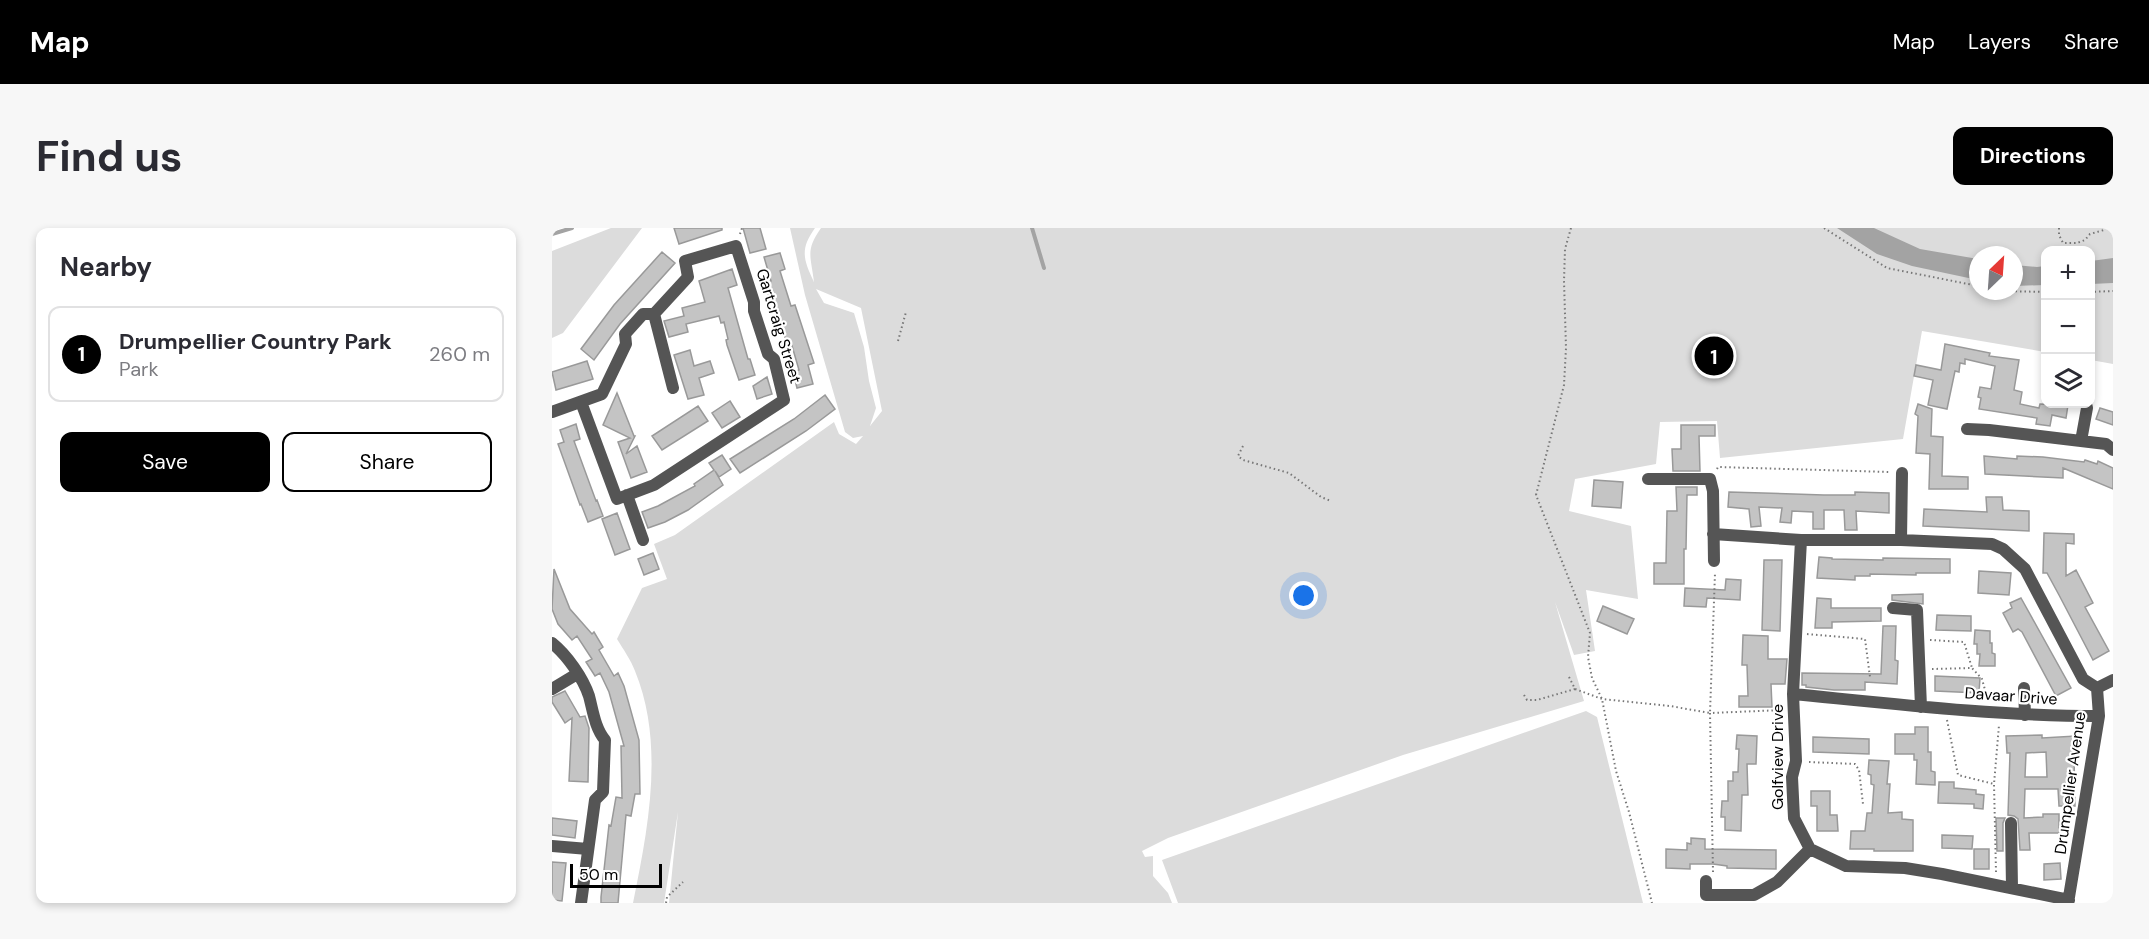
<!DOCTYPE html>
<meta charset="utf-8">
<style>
:root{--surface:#fff;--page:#f7f7f7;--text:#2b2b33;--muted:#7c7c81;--line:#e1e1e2;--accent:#000}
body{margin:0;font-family:"DM Sans",sans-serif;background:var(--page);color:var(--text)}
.controls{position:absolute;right:18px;top:18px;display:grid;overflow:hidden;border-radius:12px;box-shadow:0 3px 9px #0003}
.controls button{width:54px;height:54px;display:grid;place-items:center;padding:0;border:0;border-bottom:2px solid var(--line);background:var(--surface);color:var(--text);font:30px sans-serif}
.compass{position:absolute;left:1417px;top:18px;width:54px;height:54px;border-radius:50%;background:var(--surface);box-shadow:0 3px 9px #0003;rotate:25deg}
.scale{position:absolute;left:18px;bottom:15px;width:92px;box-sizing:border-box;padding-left:6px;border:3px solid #000;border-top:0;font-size:16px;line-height:21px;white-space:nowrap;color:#000;-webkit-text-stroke:4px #fff;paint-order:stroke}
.you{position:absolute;left:752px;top:368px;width:21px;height:21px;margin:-15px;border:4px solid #fff;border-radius:50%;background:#1a73e8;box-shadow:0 0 0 9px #1a73e833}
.badge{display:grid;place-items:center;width:39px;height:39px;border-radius:50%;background:var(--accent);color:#fff;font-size:20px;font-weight:700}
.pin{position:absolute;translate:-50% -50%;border:3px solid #fff;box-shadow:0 2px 6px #0006}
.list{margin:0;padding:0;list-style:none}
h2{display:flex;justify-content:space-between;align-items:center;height:78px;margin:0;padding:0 24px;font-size:26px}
h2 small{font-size:20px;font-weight:400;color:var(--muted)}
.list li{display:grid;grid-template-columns:39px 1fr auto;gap:18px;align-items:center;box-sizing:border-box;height:96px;margin:0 12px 12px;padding:0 12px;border:2px solid var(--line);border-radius:12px}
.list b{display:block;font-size:22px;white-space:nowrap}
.list p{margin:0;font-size:20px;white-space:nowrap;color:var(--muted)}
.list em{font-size:20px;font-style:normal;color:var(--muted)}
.actions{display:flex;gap:12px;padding:18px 24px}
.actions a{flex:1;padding:14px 0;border:2px solid var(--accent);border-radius:12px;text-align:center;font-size:21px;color:var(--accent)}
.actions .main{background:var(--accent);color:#fff}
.icon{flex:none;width:33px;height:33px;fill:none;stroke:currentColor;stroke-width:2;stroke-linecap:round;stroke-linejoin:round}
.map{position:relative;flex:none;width:1561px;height:675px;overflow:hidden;border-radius:12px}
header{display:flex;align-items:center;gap:36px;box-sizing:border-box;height:84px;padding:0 30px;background:var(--accent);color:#fff}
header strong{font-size:28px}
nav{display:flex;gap:33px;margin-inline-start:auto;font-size:21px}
.intro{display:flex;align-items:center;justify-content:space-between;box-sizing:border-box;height:144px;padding:0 36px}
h1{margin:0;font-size:42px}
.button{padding:15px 27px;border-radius:12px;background:var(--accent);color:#fff;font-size:21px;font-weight:700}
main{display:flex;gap:36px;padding:0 36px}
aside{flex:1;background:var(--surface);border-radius:12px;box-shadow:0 3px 9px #0003}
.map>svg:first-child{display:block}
</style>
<header>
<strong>Map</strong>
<nav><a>Map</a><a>Layers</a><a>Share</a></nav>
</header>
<div class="intro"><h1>Find us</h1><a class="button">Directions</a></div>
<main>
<aside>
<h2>Nearby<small></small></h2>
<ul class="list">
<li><span class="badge">1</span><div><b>Drumpellier Country Park</b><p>Park</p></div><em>260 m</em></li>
</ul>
<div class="actions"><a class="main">Save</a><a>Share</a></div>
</aside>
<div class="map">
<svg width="1561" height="675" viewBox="0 0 1561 675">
<rect width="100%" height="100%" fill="#fff"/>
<path fill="#dcdcdc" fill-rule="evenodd" d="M 59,0 L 90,0 L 11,105 L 0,110 L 0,23 Z
M 238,0 L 263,0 C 248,21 251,31 262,54 C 259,28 253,23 269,0 L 1561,0 L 1561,136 L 1539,132 L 1538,22 L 1494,22 L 1493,124 L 1370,103 L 1351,211 L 1168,230 L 1165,193 L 1108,194 L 1104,236 L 1023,251 L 1017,283 L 1079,298 L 1086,371 L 1034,362 L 1043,423 L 1022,427 L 1003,374 L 1032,473 L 851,527 L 616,610 L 590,623 L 593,629 L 601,628 L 601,648 L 616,665 L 620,675 L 117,675 L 126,584 L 112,675 L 81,675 C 96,601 113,516 83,443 C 79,432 71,421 65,411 L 90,360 L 115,351 L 102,316 L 123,307 L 282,194 L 287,206 L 304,216 L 311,208 L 301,210 L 293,204 L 253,67 ZM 1426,27 L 1462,27 L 1462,63 L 1426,63 ZM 264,61 L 309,80 L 330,183 L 318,198 L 324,180 L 317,153 L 312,119 L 302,85 L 272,75 Z
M 1034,483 L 1045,489 L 1091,675 L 626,675 L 610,632 Z"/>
<path fill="#a3a3a3" d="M 1285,0 L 1322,0 L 1368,21 L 1426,31 L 1426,52 L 1360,38 L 1325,26 Z
M 1561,30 L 1561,55 L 1539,56 L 1539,33 Z
M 1462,37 L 1485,39 L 1493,38 L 1493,57 L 1462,58 Z"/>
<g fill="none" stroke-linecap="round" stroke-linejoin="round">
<path stroke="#a3a3a3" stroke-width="4" d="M 480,0 L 492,40
M 0,6 L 20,0"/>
</g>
<path fill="#c4c4c4" stroke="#999" stroke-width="1.5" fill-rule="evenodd" d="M 122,0 L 170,0 L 170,2 L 127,16 Z
M 191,0 L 208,0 L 214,21 L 198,25 Z
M 110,24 L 123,35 L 68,96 L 42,132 L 29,121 L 62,77 Z
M 228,25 L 233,41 L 228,43 L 239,78 L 243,77 L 262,135 L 256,137 L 261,156 L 245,160 L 241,144 L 247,142 L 240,118 L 236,119 L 222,74 L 219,75 L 213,55 L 219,53 L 212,29 Z
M 180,41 L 185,57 L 176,60 L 196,131 L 198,131 L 203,147 L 187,152 L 175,117 L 174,112 L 176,111 L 172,94 L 169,95 L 167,88 L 134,96 L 136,104 L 117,109 L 112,93 L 132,88 L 130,80 L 153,74 L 147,53 Z
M 1393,116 L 1438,125 L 1437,128 L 1467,132 L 1462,162 L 1470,164 L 1468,176 L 1487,180 L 1488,176 L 1516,177 L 1514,190 L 1500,187 L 1498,198 L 1484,196 L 1485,190 L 1427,181 L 1429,170 L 1426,169 L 1428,159 L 1439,161 L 1443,138 L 1413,131 L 1413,136 L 1408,135 L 1407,144 L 1403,143 L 1395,181 L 1376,177 L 1381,152 L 1362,148 L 1364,137 L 1389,142 Z
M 138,122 L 142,138 L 158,133 L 162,145 L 147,150 L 152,167 L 136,171 L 122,127 Z
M 35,133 L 41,151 L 4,162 L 0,144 Z
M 215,149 L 220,166 L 205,171 L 201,158 Z
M 65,165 L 82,208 L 83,208 L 74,226 L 85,218 L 95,244 L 79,250 L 66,214 L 78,210 L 51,197 Z
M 273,167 L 283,181 L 254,203 L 188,245 L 178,231 L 242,191 Z
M 178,173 L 188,189 L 170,200 L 160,185 Z
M 1366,176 L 1380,181 L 1379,208 L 1391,209 L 1390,248 L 1416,249 L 1416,261 L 1377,261 L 1378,226 L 1364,225 L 1366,188 L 1363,186 Z
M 146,178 L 156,193 L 110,222 L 100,208 Z
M 1548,180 L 1561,184 L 1561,197 L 1544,191 Z
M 24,196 L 28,211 L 22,213 L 44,273 L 45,272 L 51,288 L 36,294 L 29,276 L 28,277 L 6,216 L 12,214 L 8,202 Z
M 1129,197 L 1163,197 L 1163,208 L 1147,208 L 1148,243 L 1121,243 L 1120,221 L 1129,221 Z
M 170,227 L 179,241 L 167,249 L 163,243 L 171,257 L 136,282 L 113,294 L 96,300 L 90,284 L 106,278 L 143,258 L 142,256 L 162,242 L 157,235 Z
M 1432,228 L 1465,231 L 1465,228 L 1491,229 L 1532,234 L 1533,232 L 1545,236 L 1546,233 L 1561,240 L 1561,261 L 1511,240 L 1511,250 L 1433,246 Z
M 1042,252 L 1071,254 L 1069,280 L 1040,278 Z
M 1124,259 L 1145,259 L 1145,267 L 1135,267 L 1134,321 L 1132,321 L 1132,356 L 1102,356 L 1102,335 L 1114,335 L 1115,283 L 1125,283 Z
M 1177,264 L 1272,267 L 1303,267 L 1303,264 L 1337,265 L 1337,285 L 1304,283 L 1305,302 L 1293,302 L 1292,282 L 1272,282 L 1272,301 L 1261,301 L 1261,284 L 1240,283 L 1239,295 L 1228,294 L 1230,280 L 1207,279 L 1209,298 L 1199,299 L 1197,281 L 1176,279 Z
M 1434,269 L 1450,269 L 1451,282 L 1477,283 L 1477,303 L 1371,298 L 1372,281 L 1435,284 Z
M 65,285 L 78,321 L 63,327 L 50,291 Z
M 1492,305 L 1522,306 L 1522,316 L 1514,315 L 1514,348 L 1524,342 L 1541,375 L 1533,379 L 1557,423 L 1541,432 L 1507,367 L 1495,345 L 1491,345 Z
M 101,325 L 107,341 L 92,347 L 86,331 Z
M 1267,329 L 1280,330 L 1280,331 L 1331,332 L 1331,330 L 1398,331 L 1398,345 L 1364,345 L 1364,347 L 1318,346 L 1318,348 L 1303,348 L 1303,352 L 1265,350 Z
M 1212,332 L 1230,332 L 1228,403 L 1210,402 Z
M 2,341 L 18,381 L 40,406 L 42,404 L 51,419 L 47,422 L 62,448 L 66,445 L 72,458 L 87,512 L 88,566 L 83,566 L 79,588 L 74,587 L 66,675 L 49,675 L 49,669 L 57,597 L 59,598 L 64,569 L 70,570 L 69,518 L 72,518 L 57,464 L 48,445 L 43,448 L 34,434 L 40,431 L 25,408 L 20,412 L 6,396 L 0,381 Z
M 1427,343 L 1459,345 L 1457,367 L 1426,365 Z
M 1174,351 L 1189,352 L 1188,372 L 1155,370 L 1154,379 L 1132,378 L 1133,360 L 1173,362 Z
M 1371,366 L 1371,376 L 1340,372 L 1340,367 Z
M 1265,370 L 1279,371 L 1279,380 L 1329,380 L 1329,393 L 1280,394 L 1280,400 L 1263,400 Z
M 1469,370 L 1519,460 L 1504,468 L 1470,404 L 1466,401 L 1461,404 L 1451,385 L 1460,380 L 1458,375 Z
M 1051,378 L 1082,391 L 1075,406 L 1045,393 Z
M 1385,387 L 1419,388 L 1419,403 L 1384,402 Z
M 1331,398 L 1344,398 L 1343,432 L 1346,433 L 1345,456 L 1313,454 L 1313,462 L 1282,462 L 1254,459 L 1254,457 L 1250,457 L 1250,445 L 1329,446 Z
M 1423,402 L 1438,403 L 1438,415 L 1440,415 L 1440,425 L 1443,426 L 1443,438 L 1427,438 L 1428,426 L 1425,426 L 1425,416 L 1422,416 Z
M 1191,407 L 1216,408 L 1216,431 L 1235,431 L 1233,456 L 1219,456 L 1220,479 L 1187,479 L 1187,468 L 1196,468 L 1195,437 L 1190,437 Z
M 1383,448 L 1428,450 L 1427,465 L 1383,463 Z
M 13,463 L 28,489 L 33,488 L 37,500 L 36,554 L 17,553 L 20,490 L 13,495 L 0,474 L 0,469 Z
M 1363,499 L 1376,499 L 1376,524 L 1379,524 L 1379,543 L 1383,544 L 1383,557 L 1364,556 L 1365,532 L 1362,532 L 1362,526 L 1343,526 L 1343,506 L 1363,506 Z
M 1185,507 L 1205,508 L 1204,536 L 1195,536 L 1196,567 L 1190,567 L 1189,603 L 1173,602 L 1173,589 L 1169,589 L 1170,573 L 1176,573 L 1176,553 L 1181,553 L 1181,544 L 1186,544 L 1187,521 L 1184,521 Z
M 1490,507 L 1490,510 L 1524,508 L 1525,527 L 1522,527 L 1523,578 L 1507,578 L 1506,561 L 1473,561 L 1472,590 L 1491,589 L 1491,586 L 1507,586 L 1507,605 L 1477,605 L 1478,622 L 1468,622 L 1466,591 L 1462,588 L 1456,587 L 1458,525 L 1455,525 L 1454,508 ZM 1494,524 L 1495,549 L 1473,549 L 1474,525 Z
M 1261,509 L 1317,511 L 1317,526 L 1261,524 Z
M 1317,532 L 1337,533 L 1335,556 L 1338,556 L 1336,585 L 1350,584 L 1350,591 L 1361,592 L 1361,623 L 1322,623 L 1322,621 L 1298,621 L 1299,603 L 1313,603 L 1315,585 L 1320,585 L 1322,557 L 1319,556 L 1319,547 L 1316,546 Z
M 1387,554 L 1402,554 L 1402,560 L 1424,562 L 1424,566 L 1432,567 L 1431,581 L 1422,580 L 1422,576 L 1386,575 Z
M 1259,563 L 1278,563 L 1278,587 L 1285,587 L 1286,603 L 1265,603 L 1265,578 L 1259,578 Z
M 0,590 L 25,593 L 23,610 L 0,607 Z
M 1444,590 L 1453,590 L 1451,595 L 1451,623 L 1445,623 Z
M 1390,607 L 1421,608 L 1420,621 L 1390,620 Z
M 1139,610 L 1153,611 L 1153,621 L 1224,622 L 1224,641 L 1175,640 L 1175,638 L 1161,636 L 1138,636 L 1138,641 L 1114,640 L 1114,621 L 1135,622 L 1135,615 L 1139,616 Z
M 1422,621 L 1437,621 L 1437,641 L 1422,641 Z
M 0,634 L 14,635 L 10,673 L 0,672 Z
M 1508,635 L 1509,651 L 1492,652 L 1492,636 Z"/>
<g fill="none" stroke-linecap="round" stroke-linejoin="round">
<path stroke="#777" stroke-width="2" stroke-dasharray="1.5 3" stroke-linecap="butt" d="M 1019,0 L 1013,21 L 1012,53 L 1014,120 L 1012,157 L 984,267 L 1038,405 L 1036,429 L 1040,450 L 1050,471 L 1064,543 L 1077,584 L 1100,675
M 1272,0 L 1335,40 L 1426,58
M 1507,0 L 1507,7 L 1511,15 L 1525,15 L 1533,12 L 1538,6 L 1552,2 L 1551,0
M 188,6 L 190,0
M 1450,63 L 1494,64
M 1538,64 L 1561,63
M 346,113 L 354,84
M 691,218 L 686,228 L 691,232 L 737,245 L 769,269 L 779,273
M 1165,241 L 1166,239 L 1338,244
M 1255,406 L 1313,411 L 1318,449
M 1378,412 L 1412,414 L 1420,440
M 1380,441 L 1420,440 L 1430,451 L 1436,473
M 1017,449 L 1023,461 L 1050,471 L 1118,478 L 1158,485 L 1163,345
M 972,467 L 975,472 L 985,472 L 1023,461
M 1395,492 L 1406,547 L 1442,556
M 1257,534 L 1303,536 L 1307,542 L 1311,576
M 1161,644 L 1158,485 L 1230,482
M 1444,644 L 1442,556 L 1447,497
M 114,675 L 115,669 L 131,654"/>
<path stroke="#555" stroke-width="12" d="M 102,86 L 121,160
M 0,184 L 50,166 L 74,116 L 73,106 L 91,86 L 102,86 L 136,49 L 133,33 L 184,18 L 202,74 L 202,83 L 216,126 L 222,131 L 232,172 L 102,257 L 65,271 L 29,174
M 1415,201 L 1437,202 L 1554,216 L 1561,222
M 1529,213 L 1535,180 L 1534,176
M 1096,251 L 1158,251 L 1161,263 L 1162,333
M 75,267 L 91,312
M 1161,306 L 1249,312 L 1349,312 L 1440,316 L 1451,321 L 1473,341 L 1531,451 L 1545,460 L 1547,488 L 1516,675
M 1249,312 L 1241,466 L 1244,533 L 1240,549 L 1242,590 L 1258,621 L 1294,638 L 1353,640 L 1390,646 L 1517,672
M 1349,312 L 1350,245
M 1341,380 L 1365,382 L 1369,479
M 0,415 C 15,427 31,450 37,468 C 41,483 43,500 53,512 L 51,564 L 43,572 L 29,675
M 1472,460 L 1473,487
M 1545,460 L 1561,452
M 0,461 L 25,446
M 1241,466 C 1343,476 1445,488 1547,488
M 1459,595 L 1460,660
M 0,618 L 36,621
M 1154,653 L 1154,667 L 1202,667 L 1225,654 L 1258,621"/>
</g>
<g text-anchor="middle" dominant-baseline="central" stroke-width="4.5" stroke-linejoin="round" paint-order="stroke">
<g font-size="16" fill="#000" stroke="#fff">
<text transform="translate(227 98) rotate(73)">Gartcraig Street</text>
<text transform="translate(1459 468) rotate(4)">Davaar Drive</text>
<text transform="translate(1225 529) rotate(-90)">Golfview Drive</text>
<text transform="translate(1518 555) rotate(-82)">Drumpellier Avenue</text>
</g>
</g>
</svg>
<div class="controls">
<button>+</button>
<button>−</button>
<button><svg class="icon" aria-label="layers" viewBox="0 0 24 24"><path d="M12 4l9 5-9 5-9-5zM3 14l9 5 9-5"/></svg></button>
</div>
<svg class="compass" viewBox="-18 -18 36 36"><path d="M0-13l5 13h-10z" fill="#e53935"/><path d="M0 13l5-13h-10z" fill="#7c7c81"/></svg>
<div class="scale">50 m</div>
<div class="you"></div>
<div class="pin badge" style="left:1162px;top:128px">1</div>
</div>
</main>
